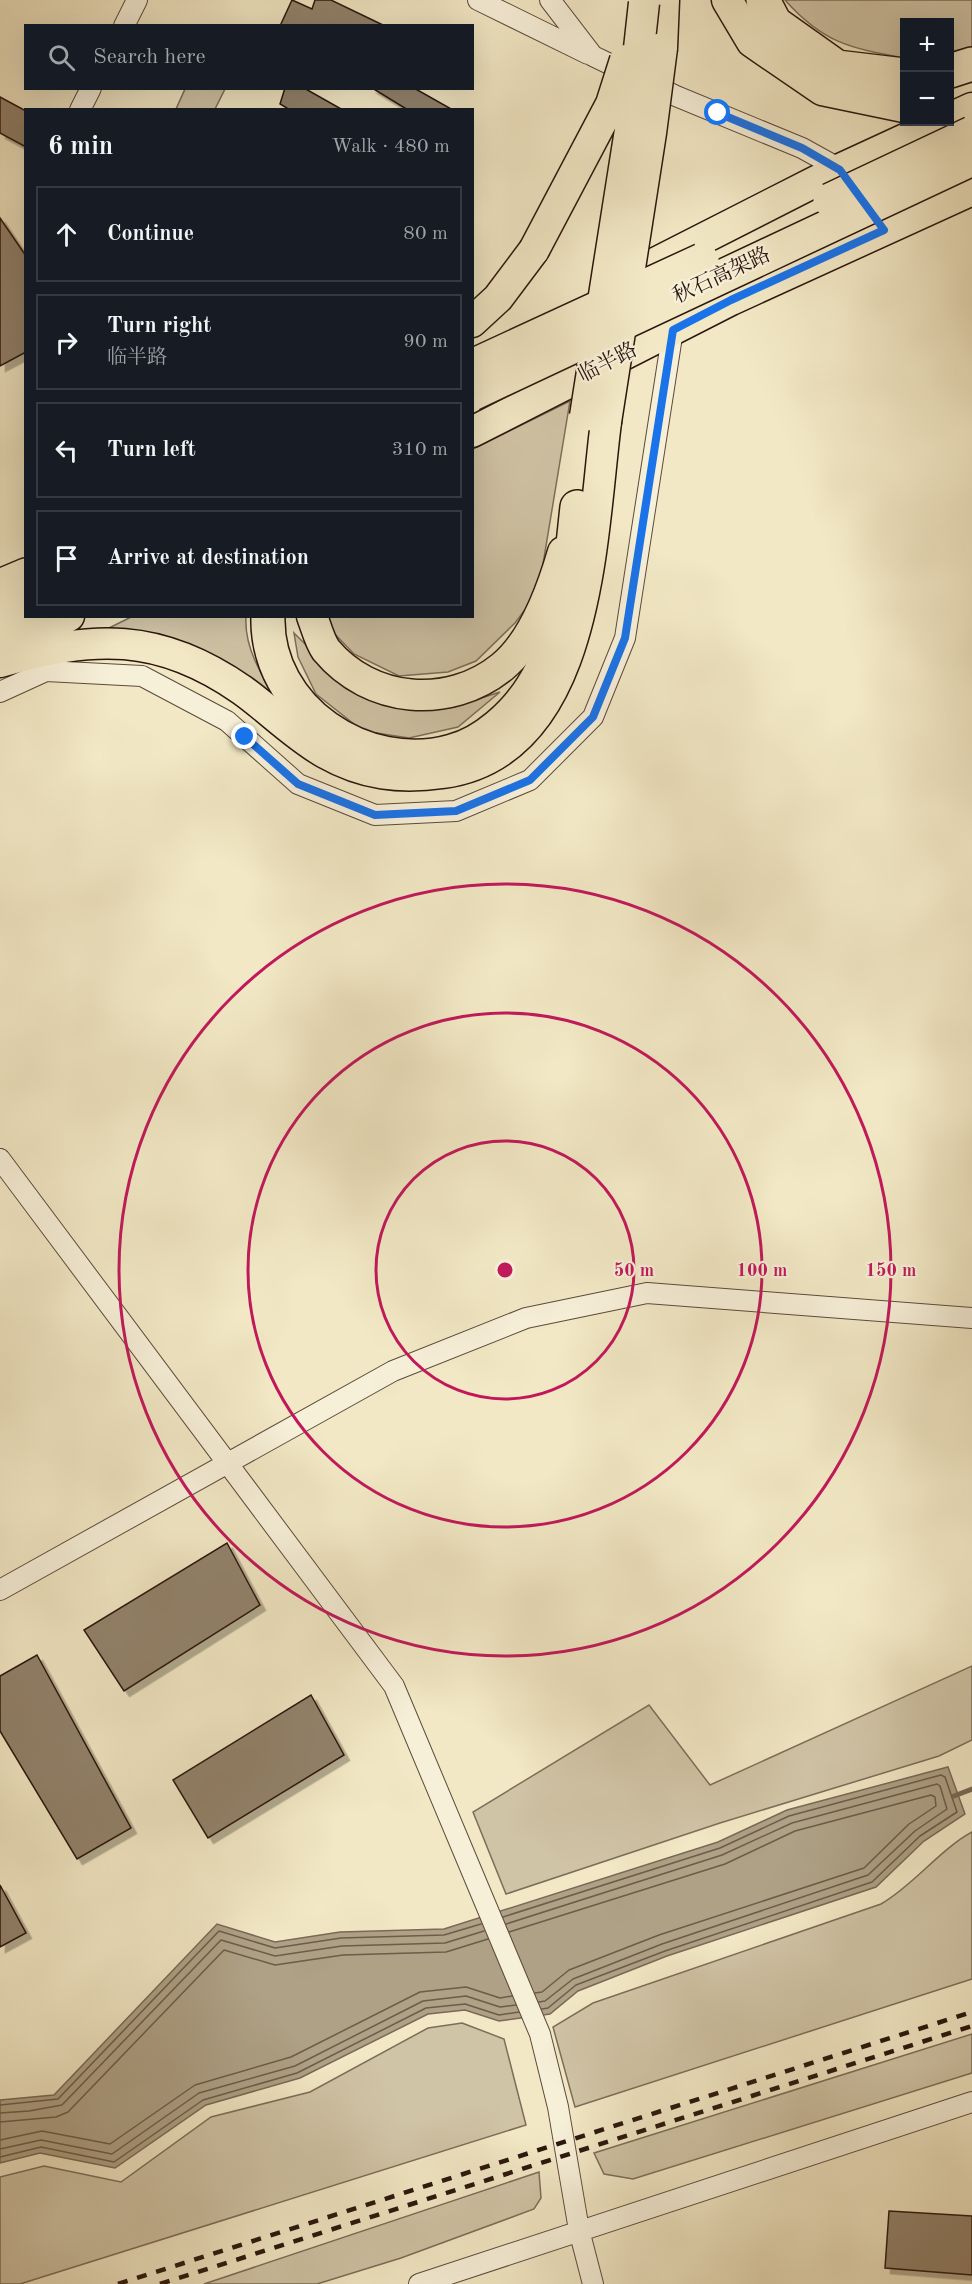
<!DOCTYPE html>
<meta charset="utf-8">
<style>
:root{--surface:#171b24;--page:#242831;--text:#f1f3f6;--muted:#9ea1a6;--line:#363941}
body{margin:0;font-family:"Old Standard TT","Noto Serif SC",serif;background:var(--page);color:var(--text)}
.controls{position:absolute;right:18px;top:18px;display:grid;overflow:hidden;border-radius:0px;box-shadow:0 6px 24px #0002}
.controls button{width:54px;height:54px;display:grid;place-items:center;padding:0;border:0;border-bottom:2px solid var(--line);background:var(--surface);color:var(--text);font:30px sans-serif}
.stop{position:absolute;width:18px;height:18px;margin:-14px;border:4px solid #1a73e8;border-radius:50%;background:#fff}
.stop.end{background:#1a73e8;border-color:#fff;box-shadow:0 2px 6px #0008}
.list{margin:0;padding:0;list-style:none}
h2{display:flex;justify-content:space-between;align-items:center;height:78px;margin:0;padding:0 24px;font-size:26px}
h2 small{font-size:20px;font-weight:400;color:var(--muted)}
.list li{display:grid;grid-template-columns:39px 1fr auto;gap:18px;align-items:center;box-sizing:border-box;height:96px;margin:0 12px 12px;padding:0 12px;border:2px solid var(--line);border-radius:0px}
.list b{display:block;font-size:22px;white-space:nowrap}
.list p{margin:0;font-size:20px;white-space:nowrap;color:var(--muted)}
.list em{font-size:20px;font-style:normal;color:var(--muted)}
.icon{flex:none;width:33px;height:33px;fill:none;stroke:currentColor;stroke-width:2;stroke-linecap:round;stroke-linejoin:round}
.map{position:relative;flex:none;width:972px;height:2284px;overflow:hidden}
.search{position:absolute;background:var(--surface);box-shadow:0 6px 24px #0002;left:24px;top:24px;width:450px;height:66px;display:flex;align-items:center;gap:15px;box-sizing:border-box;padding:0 21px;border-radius:0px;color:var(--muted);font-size:22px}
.panel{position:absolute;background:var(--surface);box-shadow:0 6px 24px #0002;left:24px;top:108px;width:450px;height:510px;border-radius:0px}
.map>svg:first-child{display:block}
</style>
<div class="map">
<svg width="972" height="2284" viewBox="0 0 972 2284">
<defs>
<filter id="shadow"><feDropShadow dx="5.5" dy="5.5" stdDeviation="0" flood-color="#0004"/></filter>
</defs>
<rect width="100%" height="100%" fill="#f2e8c5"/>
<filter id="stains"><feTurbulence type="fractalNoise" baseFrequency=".00333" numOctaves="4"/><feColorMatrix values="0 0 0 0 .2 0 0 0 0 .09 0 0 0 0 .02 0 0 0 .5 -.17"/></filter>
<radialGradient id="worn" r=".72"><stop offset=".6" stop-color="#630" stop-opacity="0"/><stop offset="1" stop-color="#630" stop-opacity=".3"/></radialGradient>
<path fill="#d0c4a6" stroke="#7e6d5a" stroke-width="1.5" d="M 785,0 L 972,0 L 972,47 L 950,52 L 950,22 L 904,22 L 904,58 C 850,48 823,43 785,0 Z
M 185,89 L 185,88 L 225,89 L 215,109 L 176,109 Z
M 570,401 L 542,570 L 533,599 L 515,623 L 476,661 L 448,672 L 399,676 L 354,654 L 330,629 L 325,617 L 472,616 L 473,449 Z
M 131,617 L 246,617 C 244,650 264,679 281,706 L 107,629 Z
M 294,633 L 315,654 L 421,708 L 450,708 L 500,692 L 458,727 L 409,738 L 363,731 L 316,694 L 298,657 Z
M 972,1666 L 972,1740 L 939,1756 L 720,1823 L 506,1894 L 473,1812 L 649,1705 L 710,1785 Z
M 972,1832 L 972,1979 L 575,2107 L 553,2027 L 593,2003 L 881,1904 C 915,1884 938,1851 972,1832 Z
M 462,2023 L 504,2039 L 526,2125 L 20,2284 L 0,2284 L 0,2177 L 44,2166 L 121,2182 L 211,2117 L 310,2092 L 428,2028 Z
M 972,2034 L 972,2073 L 633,2179 L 604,2174 L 594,2153 Z
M 539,2172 L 541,2198 L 534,2209 L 401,2258 L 317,2284 L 204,2284 Z"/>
<path fill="#aea186" stroke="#7a6956" stroke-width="1.5" d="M 948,1767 L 965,1814 L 924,1841 L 876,1887 L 667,1956 L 578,1991 L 550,2014 L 499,2021 L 465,2010 L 428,2014 L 300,2078 L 206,2105 L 115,2168 L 40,2153 L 0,2163 L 0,2100 L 54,2095 L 217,1924 L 275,1942 L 340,1932 L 444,1929 L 718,1842 L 787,1810 Z"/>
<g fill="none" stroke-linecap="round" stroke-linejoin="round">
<path stroke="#6c5c4a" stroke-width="1.5" d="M 503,1917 L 720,1848 L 789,1816 L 941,1775 L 945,1777 L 957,1812 L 920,1836 L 872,1882 L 665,1951 L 576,1985 L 548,2008 L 542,2009
M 506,1924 L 722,1855 L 792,1823 L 937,1784 L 940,1786 L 947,1809 L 915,1831 L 868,1875 L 662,1944 L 573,1979 L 545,2001 L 539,2002
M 509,1932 L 725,1864 L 795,1831 L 931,1795 L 935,1797 L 936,1806 L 909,1824 L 864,1868 L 659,1935 L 569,1970 L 542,1992 L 535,1993
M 0,2105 L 58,2099 L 219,1931 L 275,1948 L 341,1938 L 444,1935 L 481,1924
M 0,2113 L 29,2111 L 62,2105 L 221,1940 L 275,1956 L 342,1946 L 445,1943 L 484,1931
M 0,2122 L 56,2117 L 68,2112 L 224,1950 L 275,1965 L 343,1955 L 446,1952 L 488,1939
M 0,2140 L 42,2131 L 110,2144 L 195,2085 L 291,2057 L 420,1992 L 466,1987 L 500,1998 L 512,1996
M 0,2149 L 41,2140 L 112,2154 L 199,2093 L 295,2066 L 423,2001 L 466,1996 L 500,2007 L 516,2005
M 0,2157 L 41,2147 L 114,2162 L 203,2100 L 297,2073 L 426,2008 L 465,2004 L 499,2015 L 519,2012"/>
<path stroke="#7a6956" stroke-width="5" d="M 954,1796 L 972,1789"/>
</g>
<path fill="#92836d" stroke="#2b160d" stroke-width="1.5" filter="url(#shadow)" d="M 292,0 L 312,9 L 315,0 L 331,0 L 385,26 L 280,26 Z
M 285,88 L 304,88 L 343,110 L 290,110 L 280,104 Z
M 372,88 L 414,88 L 453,110 L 408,110 Z
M 0,97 L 26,111 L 26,147 L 0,133 Z
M 0,218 L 26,256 L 26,352 L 0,366 Z
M 227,1543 L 260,1605 L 124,1691 L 84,1630 Z
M 37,1655 L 131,1828 L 77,1859 L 0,1731 L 0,1676 Z
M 311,1695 L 344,1755 L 208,1838 L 173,1780 Z
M 0,1885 L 26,1933 L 0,1947 Z
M 889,2211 L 972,2216 L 972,2275 L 885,2268 Z"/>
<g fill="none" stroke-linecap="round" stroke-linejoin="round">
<g stroke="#5d4a3b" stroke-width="22">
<path id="street" d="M 478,0 L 588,54
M 550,0 L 593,56 L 676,96 L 802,148 L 840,169 L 845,177
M 124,26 L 137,0
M 80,110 L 91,88
M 0,692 L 46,671 L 142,676 L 227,721 L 298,784 L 375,815 L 456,811 L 530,780 L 593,717 L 625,638 L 673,330
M 0,1159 L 394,1686 L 540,2034 L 558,2107 L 579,2230 L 593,2284
M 0,1590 L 393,1371 L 526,1318 L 647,1293 L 972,1318
M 419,2284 L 972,2102"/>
</g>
<g stroke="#2b160d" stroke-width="33">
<path id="primary" d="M 727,0 L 752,42 L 822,90 L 904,107
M 662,48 L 664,0
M 950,118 L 972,108
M 614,284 L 840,169 L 942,122
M 472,322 L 498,298 L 534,250
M 472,432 L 731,300 L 972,190
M 312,616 C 316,627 320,642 326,650 C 370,703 449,710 502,667 C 534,641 552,590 563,552
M 0,646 L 69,616
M 0,662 C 93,635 159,632 242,690 C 270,710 294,735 325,753 C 364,775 400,779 443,773 C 591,752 591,537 606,422"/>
</g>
<g stroke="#2b160d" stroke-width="36">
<path id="highway" d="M 763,0 L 775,23 L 837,67 L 904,75
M 950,71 L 972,64
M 0,586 L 26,575
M 0,616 L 26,604
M 268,616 C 265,709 366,776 452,751 C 484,743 515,714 532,687 C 567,632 570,570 577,507"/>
</g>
<use href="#street" stroke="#f7f0d9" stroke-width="20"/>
<use href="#primary" stroke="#f2e8c5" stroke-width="30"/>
<use href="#highway" stroke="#f2e8c5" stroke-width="33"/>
<path stroke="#2b160d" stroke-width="4.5" stroke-dasharray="10 10" stroke-linecap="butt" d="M 118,2284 L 972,2012
M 160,2284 L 972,2026"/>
<g stroke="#2b160d" stroke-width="33" stroke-linecap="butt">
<path id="primary-bridge" d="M 534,250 L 611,104 L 625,60
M 585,416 L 630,130 L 644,3
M 606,422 L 651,133 L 662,48"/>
</g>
<g stroke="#2b160d" stroke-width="36" stroke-linecap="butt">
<path id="highway-bridge" d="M 830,200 L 972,133
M 472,366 L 702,260
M 472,394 L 972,159"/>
</g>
<use href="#primary-bridge" stroke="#f2e8c5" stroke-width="30"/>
<use href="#highway-bridge" stroke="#f2e8c5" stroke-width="33"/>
</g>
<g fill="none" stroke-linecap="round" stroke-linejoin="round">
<path stroke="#1a73e8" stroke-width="8" d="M 245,737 L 298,784 L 375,815 L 456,811 L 530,780 L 593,717 L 625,638 L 673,330 L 731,300 L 884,230 L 840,170 L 802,148 L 718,113"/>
</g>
<g fill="none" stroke="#c2185b" stroke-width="3">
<circle cx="505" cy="1270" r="129"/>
<circle cx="505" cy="1270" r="257"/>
<circle cx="505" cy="1270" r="386"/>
</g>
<g text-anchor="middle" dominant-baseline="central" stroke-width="4.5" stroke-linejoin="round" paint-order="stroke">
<g font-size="21" fill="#2b160d" stroke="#f7f0d9">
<text transform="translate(722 276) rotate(-25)">秋石高架路</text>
<text transform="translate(608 363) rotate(-27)">临半路</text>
</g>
</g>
<circle cx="505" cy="1270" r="9" fill="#c2185b" stroke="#f7f0d9" stroke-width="3"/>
<g font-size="18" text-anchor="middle" font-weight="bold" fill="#c2185b" stroke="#f7f0d9" stroke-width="4.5" stroke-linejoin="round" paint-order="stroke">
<text x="634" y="1276">50 m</text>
<text x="762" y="1276">100 m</text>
<text x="891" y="1276">150 m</text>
</g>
<rect width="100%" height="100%" filter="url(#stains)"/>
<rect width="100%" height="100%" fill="url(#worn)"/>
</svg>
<div class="controls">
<button>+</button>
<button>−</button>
</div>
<div class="stop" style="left:718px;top:113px"></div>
<div class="stop end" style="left:245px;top:737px"></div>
<div class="search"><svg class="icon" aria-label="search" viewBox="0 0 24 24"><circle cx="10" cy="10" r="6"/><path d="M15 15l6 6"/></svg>Search here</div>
<section class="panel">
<h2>6 min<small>Walk · 480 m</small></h2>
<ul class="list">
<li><svg class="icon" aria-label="ahead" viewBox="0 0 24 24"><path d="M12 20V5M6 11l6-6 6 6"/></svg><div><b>Continue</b></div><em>80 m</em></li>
<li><svg class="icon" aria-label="right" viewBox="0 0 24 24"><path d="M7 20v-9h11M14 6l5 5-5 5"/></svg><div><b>Turn right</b><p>临半路</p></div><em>90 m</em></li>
<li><svg class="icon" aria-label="left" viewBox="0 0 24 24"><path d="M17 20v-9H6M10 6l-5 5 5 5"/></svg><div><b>Turn left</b></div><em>310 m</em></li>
<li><svg class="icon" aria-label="arrive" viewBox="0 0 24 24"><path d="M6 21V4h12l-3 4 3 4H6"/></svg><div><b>Arrive at destination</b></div></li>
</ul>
</section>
</div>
